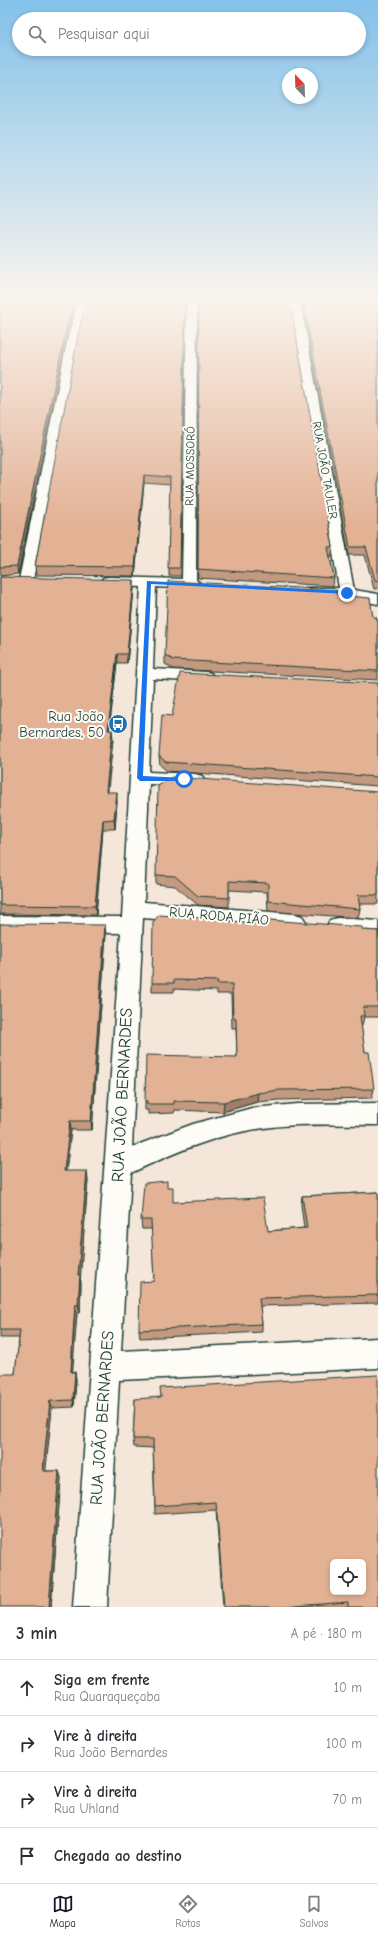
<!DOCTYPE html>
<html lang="pt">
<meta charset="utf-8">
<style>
:root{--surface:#fff;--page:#f2f2f3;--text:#2b2b33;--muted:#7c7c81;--line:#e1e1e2;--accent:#111827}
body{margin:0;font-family:"Comic Neue",sans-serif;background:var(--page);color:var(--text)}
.controls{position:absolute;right:12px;bottom:12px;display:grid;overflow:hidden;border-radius:6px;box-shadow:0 2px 6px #0003}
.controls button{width:36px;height:36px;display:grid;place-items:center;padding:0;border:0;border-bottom:1px solid var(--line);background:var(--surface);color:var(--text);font:20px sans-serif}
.compass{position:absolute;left:282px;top:68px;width:36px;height:36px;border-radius:50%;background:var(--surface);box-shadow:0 2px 6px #0003;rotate:337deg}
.stop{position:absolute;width:12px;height:12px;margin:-9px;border:3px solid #1a73e8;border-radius:50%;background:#fff}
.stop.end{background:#1a73e8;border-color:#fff;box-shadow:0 1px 4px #0008}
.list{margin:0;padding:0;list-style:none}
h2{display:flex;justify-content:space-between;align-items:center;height:52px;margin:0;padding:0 16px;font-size:17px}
h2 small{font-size:13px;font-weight:400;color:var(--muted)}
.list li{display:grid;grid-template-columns:26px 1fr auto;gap:12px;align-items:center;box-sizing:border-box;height:56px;padding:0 16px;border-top:1px solid var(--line)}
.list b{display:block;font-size:15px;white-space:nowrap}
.list p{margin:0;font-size:13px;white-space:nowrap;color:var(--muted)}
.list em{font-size:13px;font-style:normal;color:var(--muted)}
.icon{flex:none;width:22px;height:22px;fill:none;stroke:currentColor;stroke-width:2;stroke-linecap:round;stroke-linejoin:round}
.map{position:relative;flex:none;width:378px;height:1607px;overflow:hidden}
.search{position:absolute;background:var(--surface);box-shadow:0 2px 6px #0003;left:12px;right:12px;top:12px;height:44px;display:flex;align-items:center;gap:10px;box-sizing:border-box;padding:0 14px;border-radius:22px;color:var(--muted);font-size:15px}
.sheet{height:276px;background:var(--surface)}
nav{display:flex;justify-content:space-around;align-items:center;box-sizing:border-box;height:56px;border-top:1px solid var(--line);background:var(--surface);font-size:11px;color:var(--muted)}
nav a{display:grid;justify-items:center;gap:2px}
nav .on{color:var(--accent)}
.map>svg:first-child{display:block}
</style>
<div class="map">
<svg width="378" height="1607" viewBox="0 0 378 1607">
<rect width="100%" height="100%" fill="#f5e6da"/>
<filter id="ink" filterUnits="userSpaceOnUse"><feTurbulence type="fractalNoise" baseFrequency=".025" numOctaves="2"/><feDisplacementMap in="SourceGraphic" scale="8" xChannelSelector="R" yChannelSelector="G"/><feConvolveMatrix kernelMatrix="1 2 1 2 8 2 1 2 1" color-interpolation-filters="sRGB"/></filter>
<g filter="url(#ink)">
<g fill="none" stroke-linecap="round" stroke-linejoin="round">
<g stroke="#1f3d34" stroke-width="3">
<path id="minor" d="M 78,301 L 88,301 L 78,337 L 33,580 L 31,583 L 21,583 L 19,580 L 68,337 Z
M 187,301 L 197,301 L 196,580 L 201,584 L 198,587 L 193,589 L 156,587 L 153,669 L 205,672 L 211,673 L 213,677 L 211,681 L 205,682 L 153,679 L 149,772 L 195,774 L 202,776 L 204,780 L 202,784 L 195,786 L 149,784 L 144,902 L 295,914 L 302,916 L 306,922 L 302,928 L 295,930 L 143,918 L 132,1147 L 193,1124 L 252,1108 L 298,1104 L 378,1103 L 378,1125 C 343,1125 307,1123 272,1127 C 222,1132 175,1152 131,1173 L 121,1351 L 378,1338 L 378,1368 L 119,1380 L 107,1607 L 73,1607 L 121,933 L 0,932 L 0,916 L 122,917 L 141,587 L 108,585 L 103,584 L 101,581 L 103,578 L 108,577 L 182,579 Z
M 290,301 L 300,301 L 354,590 L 378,594 L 378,604 L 347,598 L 310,596 L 305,594 L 302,591 L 305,588 L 339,588 Z
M 338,918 L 378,921 L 378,937 L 338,934 L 330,932 L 327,926 L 330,920 Z"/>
</g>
<use href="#minor" fill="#fdfcf7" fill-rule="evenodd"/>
</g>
<path fill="#c39980" stroke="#1f3d34" d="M 0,301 L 77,301 L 67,337 L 18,574 L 0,576 Z
M 87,301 L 189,301 L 186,301 L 181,576 L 169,576 L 170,485 L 144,483 L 135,576 L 36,575 L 35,566 Z
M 198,301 L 290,301 L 333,547 L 332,556 L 330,556 L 334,578 L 333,586 L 198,578 Z
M 303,301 L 378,301 L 378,589 L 374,589 L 365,555 L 349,555 L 303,308 Z
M 0,577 L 134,588 L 127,663 L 117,663 L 109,730 L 113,739 L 107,792 L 117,801 L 115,829 L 103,829 L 96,915 L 0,914 Z
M 337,595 L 373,617 L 378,622 L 378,680 L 173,669 L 165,664 L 165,655 Z
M 378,683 L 378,786 L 167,771 L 160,765 L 159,756 L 172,716 Z
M 378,792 L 378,904 L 359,904 L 360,909 L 358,918 L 268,911 L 267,892 L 229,890 L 229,907 L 198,905 L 175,886 L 156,884 L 156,875 Z
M 223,916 L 230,921 L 269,924 L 269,920 L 363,930 L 378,931 L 378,1017 L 364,1017 L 362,1026 L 361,1026 L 365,1052 L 374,1089 L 372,1098 L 278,1100 L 257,1102 L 223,1112 L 175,1110 L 174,1113 L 148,1114 L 148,1110 L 145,1110 L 145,1101 L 237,1057 L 236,1028 L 232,1028 L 231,994 L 217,994 L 217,991 L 174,989 L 174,992 L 152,992 L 152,983 L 222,920 Z
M 0,924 L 106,934 L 92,1130 L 71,1130 L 66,1171 L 88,1180 L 80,1275 L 81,1284 L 80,1313 L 77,1313 L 74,1343 L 72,1372 L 75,1372 L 76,1380 L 74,1407 L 52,1408 L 45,1471 L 59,1471 L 61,1478 L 51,1607 L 15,1374 L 19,1338 L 0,1338 Z
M 167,1187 L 173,1202 L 268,1231 L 304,1228 L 301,1205 L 302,1196 L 378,1192 L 378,1303 L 260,1306 L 262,1324 L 262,1332 L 140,1338 L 139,1330 L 154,1281 L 152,1229 L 142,1229 L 141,1220 Z
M 135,1399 L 378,1607 L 223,1607 L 216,1510 L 155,1514 L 153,1448 L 134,1447 L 133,1439 Z"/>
<path fill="#9f7d68" stroke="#1f3d34" d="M 74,301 L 77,301 L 67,337 L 18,574 L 17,566 L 66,330 Z
M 144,475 L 144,483 L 135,576 L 135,567 Z
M 134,580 L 134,588 L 127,663 L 127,654 Z
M 117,654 L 117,663 L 108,739 L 108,730 Z
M 112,730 L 113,739 L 107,801 L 106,792 Z
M 117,792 L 117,801 L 115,829 L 114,819 Z
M 103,820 L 103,829 L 96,915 L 95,906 Z
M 105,925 L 106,934 L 92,1130 L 91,1121 Z
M 258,1093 L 257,1102 L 223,1112 L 224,1102 Z
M 70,1121 L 71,1130 L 65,1179 L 64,1171 Z
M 87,1171 L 88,1180 L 80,1283 L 78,1275 Z
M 80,1275 L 81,1284 L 80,1313 L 78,1305 Z
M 75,1305 L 77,1313 L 72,1380 L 71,1372 Z
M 75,1372 L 76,1380 L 74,1407 L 73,1400 Z
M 50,1401 L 52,1408 L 45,1478 L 43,1471 Z
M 59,1471 L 61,1478 L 51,1607 L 49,1607 Z"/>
<path fill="#e3b295" stroke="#1f3d34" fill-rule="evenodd" d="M 0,301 L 74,301 L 66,330 L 17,566 L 0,567 Z
M 87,301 L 185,301 L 180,568 L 168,568 L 170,477 L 144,475 L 135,567 L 35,566 L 79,330 Z
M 199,301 L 290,301 L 333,547 L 328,547 L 334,578 L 198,569 Z
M 303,301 L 378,301 L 378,581 L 375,580 L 366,547 L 350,547 Z
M 0,577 L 134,580 L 127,654 L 117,654 L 108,730 L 112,730 L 106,792 L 117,792 L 114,819 L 103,820 L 95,906 L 0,905 Z
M 168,581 L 336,590 L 337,595 L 370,598 L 373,617 L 376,617 L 378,622 L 378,671 L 173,660 L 165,655 Z
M 180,673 L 378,683 L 378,777 L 166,762 L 159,756 L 162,715 L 172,716 Z
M 172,777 L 378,792 L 378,895 L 358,895 L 360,909 L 268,901 L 268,883 L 229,881 L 229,898 L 198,896 L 175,876 L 156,875 L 158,786 Z
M 159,915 L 228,920 L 223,916 L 230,917 L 230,921 L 269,924 L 269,920 L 362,927 L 363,930 L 378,931 L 378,1007 L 363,1007 L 364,1016 L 360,1016 L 365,1052 L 369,1052 L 374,1089 L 279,1090 L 258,1093 L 224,1102 L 174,1101 L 174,1104 L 147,1104 L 147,1101 L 145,1101 L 146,1055 L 237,1057 L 236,1018 L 233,1018 L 232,984 L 217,984 L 218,981 L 174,980 L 174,983 L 152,983 L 153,922 Z
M 0,924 L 105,925 L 91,1121 L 70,1121 L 64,1171 L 87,1171 L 78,1275 L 80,1275 L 78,1305 L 75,1305 L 73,1335 L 71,1372 L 75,1372 L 73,1400 L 50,1401 L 43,1471 L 59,1471 L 49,1607 L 0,1607 L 0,1374 L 15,1374 L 20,1330 L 0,1330 Z
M 167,1181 L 167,1187 L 173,1187 L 173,1202 L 263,1198 L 268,1231 L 307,1228 L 302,1196 L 378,1192 L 378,1295 L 259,1298 L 262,1324 L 139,1330 L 140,1282 L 154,1281 L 151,1220 L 141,1220 L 144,1183 Z
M 378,1375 L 378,1607 L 348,1607 L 348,1602 L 282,1607 L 224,1607 L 216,1502 L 155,1506 L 153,1439 L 133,1439 L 135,1399 L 161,1397 L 160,1388 ZM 333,1562 L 363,1562 L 363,1592 L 333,1592 Z"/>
</g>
<linearGradient id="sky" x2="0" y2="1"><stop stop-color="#83c1ea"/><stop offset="0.57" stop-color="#faf4ee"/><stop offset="1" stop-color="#faf4ee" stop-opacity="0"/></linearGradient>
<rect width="378" height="525" fill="url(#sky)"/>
<path fill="#1a73e8" d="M 147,581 L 347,591 L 349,593 L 347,594 L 151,584 L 143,776 L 186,778 L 187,779 L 184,781 L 140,781 L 137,778 Z"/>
<defs>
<g id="bus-disc" transform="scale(1)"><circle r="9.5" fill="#1f6fb2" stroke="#fdfcf7"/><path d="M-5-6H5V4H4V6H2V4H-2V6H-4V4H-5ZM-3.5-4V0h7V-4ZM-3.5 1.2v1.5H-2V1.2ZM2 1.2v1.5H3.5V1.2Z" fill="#fff"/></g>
</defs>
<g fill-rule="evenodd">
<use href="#bus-disc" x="118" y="724"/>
</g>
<g text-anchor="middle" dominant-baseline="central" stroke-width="4" stroke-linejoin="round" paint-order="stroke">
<g font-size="12" fill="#1f3d34" stroke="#fdfcf7">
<text transform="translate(190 466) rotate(-89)">RUA MOSSORÓ</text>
<text transform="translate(325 470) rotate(80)">RUA JOÃO TAULER</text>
</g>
<g font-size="14" fill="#1f3d34" stroke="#fdfcf7" text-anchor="end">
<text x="104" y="716">Rua João<tspan x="104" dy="16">Bernardes, 50</tspan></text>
</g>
<g font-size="14" fill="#1f3d34" stroke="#fdfcf7">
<text transform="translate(219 916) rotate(5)">RUA RODA PIÃO</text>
</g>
<g font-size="17" fill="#1f3d34" stroke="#fdfcf7">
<text transform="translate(122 1095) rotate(-87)">RUA JOÃO BERNARDES</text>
<text transform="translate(102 1418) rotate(-86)">RUA JOÃO BERNARDES</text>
</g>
</g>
</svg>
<div class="controls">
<button><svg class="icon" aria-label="locate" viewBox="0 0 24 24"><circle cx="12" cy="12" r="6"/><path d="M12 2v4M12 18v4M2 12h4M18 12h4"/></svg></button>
</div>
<svg class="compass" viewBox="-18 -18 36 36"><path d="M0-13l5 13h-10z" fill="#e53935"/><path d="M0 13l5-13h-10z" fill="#7c7c81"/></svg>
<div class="stop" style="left:184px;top:779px"></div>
<div class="stop end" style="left:347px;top:593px"></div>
<div class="search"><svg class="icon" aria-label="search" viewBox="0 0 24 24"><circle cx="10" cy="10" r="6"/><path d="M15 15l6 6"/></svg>Pesquisar aqui</div>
</div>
<section class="sheet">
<h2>3 min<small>A pé · 180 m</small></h2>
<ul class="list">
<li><svg class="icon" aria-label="ahead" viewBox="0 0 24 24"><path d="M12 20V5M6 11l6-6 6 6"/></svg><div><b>Siga em frente</b><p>Rua Quaraqueçaba</p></div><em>10 m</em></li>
<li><svg class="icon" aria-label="right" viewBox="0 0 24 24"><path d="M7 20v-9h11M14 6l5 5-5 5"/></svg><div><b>Vire à direita</b><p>Rua João Bernardes</p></div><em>100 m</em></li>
<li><svg class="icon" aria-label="right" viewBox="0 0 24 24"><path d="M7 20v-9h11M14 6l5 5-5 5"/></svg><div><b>Vire à direita</b><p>Rua Uhland</p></div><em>70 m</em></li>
<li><svg class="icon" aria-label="arrive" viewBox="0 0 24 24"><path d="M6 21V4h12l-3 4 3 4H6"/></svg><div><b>Chegada ao destino</b></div></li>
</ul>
</section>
<nav>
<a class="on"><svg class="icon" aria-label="map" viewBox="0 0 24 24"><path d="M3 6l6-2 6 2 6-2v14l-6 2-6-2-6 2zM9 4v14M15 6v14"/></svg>Mapa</a>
<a><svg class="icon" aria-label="directions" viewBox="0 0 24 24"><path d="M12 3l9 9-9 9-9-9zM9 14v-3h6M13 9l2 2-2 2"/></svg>Rotas</a>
<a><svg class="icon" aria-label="saved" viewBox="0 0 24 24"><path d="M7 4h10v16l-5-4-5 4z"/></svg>Salvos</a>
</nav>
